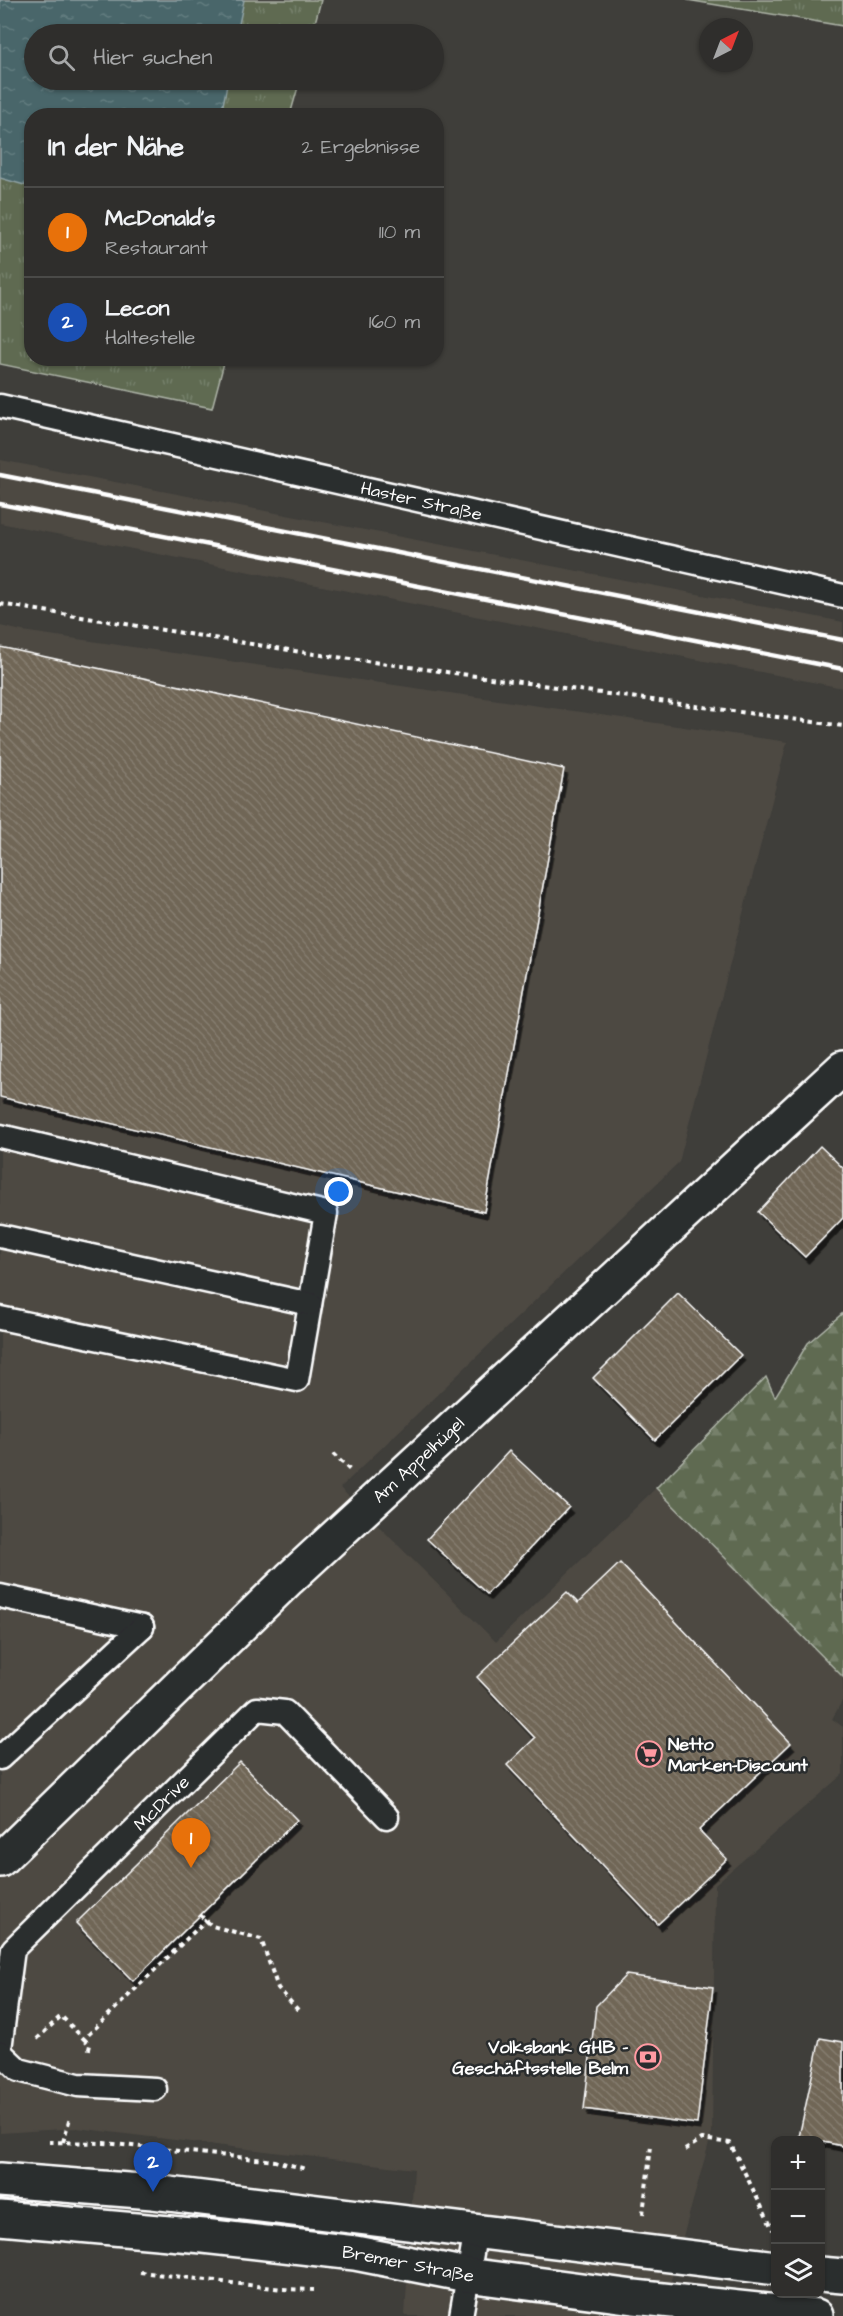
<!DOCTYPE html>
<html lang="de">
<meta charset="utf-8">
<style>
:root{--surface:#2f2e2c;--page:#373634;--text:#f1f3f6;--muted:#a7a8a9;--line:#4a4a48;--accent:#95b2f1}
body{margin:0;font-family:"Architects Daughter",sans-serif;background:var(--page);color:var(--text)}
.controls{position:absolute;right:18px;bottom:18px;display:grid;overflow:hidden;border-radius:12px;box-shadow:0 2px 4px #0004}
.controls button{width:54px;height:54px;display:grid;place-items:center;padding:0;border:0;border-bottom:2px solid var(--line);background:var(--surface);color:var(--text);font:30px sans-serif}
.compass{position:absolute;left:699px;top:18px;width:54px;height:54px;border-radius:50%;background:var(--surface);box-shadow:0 2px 4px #0004;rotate:42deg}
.you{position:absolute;left:339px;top:1192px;width:21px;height:21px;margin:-15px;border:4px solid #fff;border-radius:50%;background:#1a73e8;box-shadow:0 0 0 9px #1a73e833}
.badge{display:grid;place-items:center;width:39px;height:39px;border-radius:50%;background:var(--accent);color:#fff;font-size:20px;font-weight:700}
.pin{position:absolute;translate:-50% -50px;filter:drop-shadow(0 2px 3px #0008)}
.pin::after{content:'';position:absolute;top:32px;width:21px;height:18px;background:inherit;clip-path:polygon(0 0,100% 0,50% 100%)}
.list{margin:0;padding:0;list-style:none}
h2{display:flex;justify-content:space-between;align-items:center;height:78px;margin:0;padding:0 24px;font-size:26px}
h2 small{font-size:20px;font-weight:400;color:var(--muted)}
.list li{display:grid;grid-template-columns:39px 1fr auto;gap:18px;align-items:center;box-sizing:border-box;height:90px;padding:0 24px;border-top:2px solid var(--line)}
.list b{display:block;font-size:22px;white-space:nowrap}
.list p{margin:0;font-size:20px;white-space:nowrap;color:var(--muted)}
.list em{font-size:20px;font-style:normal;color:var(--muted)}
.icon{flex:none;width:33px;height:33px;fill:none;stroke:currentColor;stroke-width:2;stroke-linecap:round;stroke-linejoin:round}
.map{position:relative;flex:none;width:843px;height:2316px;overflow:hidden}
.search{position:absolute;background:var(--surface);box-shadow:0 2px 4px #0004;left:24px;top:24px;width:420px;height:66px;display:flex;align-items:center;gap:15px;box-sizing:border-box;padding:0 21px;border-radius:33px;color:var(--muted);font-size:22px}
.panel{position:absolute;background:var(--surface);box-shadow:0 2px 4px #0004;left:24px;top:108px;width:420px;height:258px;border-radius:24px}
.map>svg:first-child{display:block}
</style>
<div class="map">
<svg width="843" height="2316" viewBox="0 0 843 2316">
<defs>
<pattern id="grass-tufts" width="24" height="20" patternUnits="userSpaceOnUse" patternTransform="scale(1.5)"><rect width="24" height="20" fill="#5e6a51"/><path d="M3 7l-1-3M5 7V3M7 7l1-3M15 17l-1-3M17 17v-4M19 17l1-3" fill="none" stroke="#76806b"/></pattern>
<pattern id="forest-firs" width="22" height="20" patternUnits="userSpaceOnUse" patternTransform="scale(1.5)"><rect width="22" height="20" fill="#5e6a51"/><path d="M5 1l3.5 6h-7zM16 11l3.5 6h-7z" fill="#76806b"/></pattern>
<pattern id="water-ripples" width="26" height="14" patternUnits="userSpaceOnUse" patternTransform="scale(1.5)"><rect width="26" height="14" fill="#48666a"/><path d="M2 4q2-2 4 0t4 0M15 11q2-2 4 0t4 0" fill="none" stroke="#637d80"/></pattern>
<pattern id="building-back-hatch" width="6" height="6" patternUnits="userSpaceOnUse" patternTransform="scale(1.5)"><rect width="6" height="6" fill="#706657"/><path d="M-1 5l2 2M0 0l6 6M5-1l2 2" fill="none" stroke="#857d70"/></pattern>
<filter id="shadow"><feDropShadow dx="3.5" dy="6" stdDeviation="0" flood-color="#0009"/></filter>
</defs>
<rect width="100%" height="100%" fill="#3f3e3a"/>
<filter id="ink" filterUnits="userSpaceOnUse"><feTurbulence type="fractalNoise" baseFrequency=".0167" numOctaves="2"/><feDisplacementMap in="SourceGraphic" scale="12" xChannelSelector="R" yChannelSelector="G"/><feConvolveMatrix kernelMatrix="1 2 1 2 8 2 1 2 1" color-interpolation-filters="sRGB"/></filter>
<g filter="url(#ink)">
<path fill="#4e4a43" d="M 0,460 L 843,622 L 843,688 L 0,523 Z
M 0,626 L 22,631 L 787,742 L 679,1162 L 340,1488 L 496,1642 L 656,1488 L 843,1677 L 843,1699 L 832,1719 L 843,1727 L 843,1774 L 715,1884 L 712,2132 L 661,2316 L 405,2316 L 414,2169 L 77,2128 L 0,2133 Z"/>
<path fill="url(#grass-tufts)" stroke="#aeb4a8" stroke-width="1.5" d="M 0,0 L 321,0 L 312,34 L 34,34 L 34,80 L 300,80 L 290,115 L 32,116 L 32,358 L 225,359 L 212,408 L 0,364 Z
M 687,0 L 843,0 L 843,26 Z"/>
<path fill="url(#forest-firs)" stroke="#aeb4a8" stroke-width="1.5" d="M 843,1313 L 843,1677 L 656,1488 L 766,1377 L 775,1397 L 808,1343 Z"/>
<path fill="url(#water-ripples)" stroke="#91a3a6" stroke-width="1.5" d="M 0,0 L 244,0 L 237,34 L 34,34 L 34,80 L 228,80 L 221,115 L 32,116 L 31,187 L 0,178 Z"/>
<path fill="url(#building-back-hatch)" stroke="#fff" stroke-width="1.5" filter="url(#shadow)" d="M 0,647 L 564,769 L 484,1212 L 0,1097 Z
M 820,1146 L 843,1168 L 843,1218 L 805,1257 L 758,1212 Z
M 678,1293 L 741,1355 L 655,1440 L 593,1378 Z
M 509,1451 L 569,1507 L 487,1594 L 427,1539 Z
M 620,1563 L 791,1743 L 699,1830 L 727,1859 L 658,1924 L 507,1765 L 535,1738 L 477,1677 L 567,1592 L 578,1603 Z
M 240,1762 L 297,1820 L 133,1981 L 76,1923 Z
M 626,1975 L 713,1987 L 697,2124 L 584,2109 L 596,2006 Z
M 820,2038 L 843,2042 L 843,2146 L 799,2137 Z"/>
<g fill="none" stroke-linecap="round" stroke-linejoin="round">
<g stroke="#fff" stroke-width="27">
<g id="service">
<path id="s1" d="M 0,406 L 843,596"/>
<path d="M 0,1136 L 326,1213 L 297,1380 L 0,1318"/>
<path d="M 0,1236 L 310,1304"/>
<path d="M 0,1596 L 142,1627"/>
<path d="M 0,1758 L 142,1627"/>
<path id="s2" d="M 0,2049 L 13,1949 L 257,1709 L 285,1712 L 387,1817"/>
<path d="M 0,2052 L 19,2070 L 78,2085 L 155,2089"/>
<path d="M 461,2316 L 476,2230"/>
</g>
</g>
<g stroke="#fff" stroke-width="38">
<g id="minor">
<path id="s3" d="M 0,1860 L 289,1579 L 843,1068"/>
</g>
</g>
<g stroke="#fff" stroke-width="38">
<g id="tertiary">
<path d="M 0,2180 L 153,2192 L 776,2268"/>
<path id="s4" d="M 0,2218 L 203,2236 L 355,2253 L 467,2275 L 634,2297 L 816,2316"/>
<path d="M 820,2274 L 843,2276"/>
</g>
</g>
<path stroke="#fff" stroke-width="4" stroke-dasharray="4.5 4.5" stroke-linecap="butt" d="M 0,604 L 314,654 L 843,726
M 333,1454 L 351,1471
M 200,1915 L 212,1926 L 261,1939 L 278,1988 L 298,2010
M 37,2039 L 61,2016 L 84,2039 L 206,1920
M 84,2039 L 90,2045 L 88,2053
M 49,2142 L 104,2143 L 275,2161 L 306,2169
M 63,2142 L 70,2118
M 685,2150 L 702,2139 L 730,2143 L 773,2230
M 643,2214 L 651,2146
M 140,2272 L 282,2289 L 314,2290"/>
<use href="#service" stroke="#2a2d2e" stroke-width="22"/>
<use href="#minor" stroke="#2a2d2e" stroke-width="33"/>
<use href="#tertiary" stroke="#2a2d2e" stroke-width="33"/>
<path stroke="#fff" stroke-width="4.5" d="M 0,475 L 843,640
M 0,504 L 843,669"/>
</g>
</g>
<defs>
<g id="supermarket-ring" transform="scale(1.35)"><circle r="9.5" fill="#2a2d2e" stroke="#ff9aa2" stroke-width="1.5"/><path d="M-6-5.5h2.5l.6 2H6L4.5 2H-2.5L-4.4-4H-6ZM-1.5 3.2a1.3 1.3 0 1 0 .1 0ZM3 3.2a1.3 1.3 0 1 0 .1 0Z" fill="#ff9aa2"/></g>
<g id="bank-ring" transform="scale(1.35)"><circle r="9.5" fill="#2a2d2e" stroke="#ff9aa2" stroke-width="1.5"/><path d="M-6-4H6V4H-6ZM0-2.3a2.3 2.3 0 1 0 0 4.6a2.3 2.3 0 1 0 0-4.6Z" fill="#ff9aa2"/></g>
</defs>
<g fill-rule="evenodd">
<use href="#supermarket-ring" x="649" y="1754"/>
<use href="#bank-ring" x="648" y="2057"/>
</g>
<g text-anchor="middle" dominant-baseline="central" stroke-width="5" stroke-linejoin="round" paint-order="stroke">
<g font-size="18" fill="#fff" stroke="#2a2d2e">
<text stroke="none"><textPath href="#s1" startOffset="432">Haster Straße</textPath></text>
<text stroke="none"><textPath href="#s3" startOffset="579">Am Appelhügel</textPath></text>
<text stroke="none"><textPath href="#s2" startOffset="309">McDrive</textPath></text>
<text stroke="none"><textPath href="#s4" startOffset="411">Bremer Straße</textPath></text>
</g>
<g font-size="18" font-weight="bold" fill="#fff" stroke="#2a2d2e" text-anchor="start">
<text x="668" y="1744">Netto<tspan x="668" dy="21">Marken-Discount</tspan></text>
<text x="628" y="2047" text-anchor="end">Volksbank GHB -<tspan x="628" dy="21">Geschäftsstelle Belm</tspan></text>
</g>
</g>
</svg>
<div class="controls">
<button>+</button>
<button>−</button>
<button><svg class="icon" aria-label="layers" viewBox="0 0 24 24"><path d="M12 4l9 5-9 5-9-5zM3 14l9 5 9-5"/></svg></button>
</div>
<svg class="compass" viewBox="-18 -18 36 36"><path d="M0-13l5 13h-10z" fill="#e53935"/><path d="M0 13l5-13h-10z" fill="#a7a8a9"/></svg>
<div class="you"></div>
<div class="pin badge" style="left:191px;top:1868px;background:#e8710a">1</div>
<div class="pin badge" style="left:153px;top:2192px;background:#1a4fb4">2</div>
<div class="search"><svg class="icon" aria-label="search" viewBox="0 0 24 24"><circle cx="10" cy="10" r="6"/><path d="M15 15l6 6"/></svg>Hier suchen</div>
<section class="panel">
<h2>In der Nähe<small>2 Ergebnisse</small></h2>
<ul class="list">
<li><span class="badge" style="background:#e8710a">1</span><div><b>McDonald's</b><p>Restaurant</p></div><em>110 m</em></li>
<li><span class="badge" style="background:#1a4fb4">2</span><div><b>Lecon</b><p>Haltestelle</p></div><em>160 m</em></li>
</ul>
</section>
</div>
